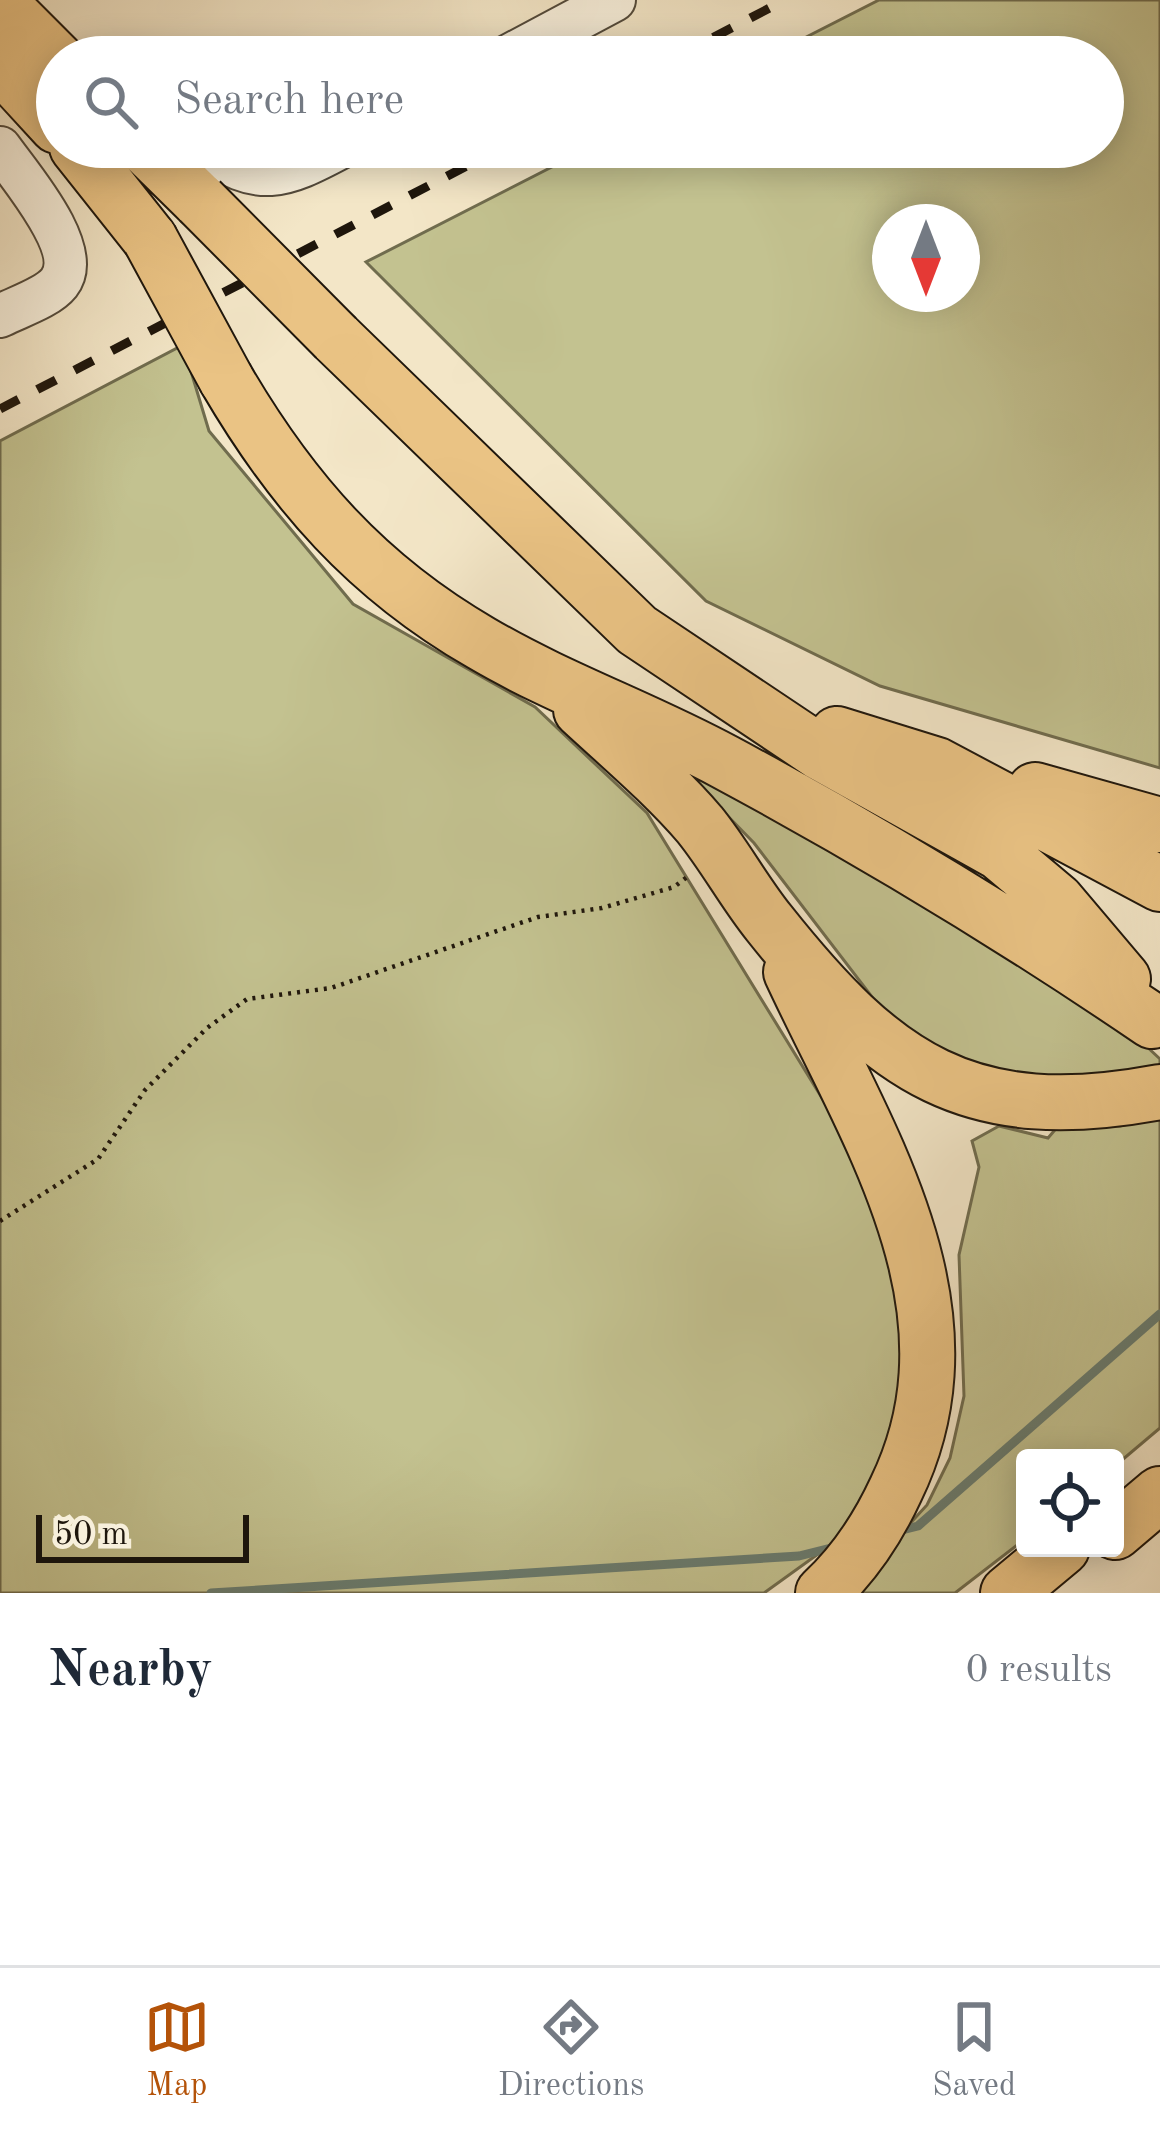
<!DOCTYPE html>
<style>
:root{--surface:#fff;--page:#f6f6f7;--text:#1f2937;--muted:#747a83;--line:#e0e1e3;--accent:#b45309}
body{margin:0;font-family:"Old Standard TT",serif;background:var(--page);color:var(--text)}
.controls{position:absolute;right:36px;bottom:36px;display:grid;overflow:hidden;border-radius:12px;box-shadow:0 6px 30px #0003}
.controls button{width:108px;height:108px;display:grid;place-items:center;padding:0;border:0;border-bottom:3px solid var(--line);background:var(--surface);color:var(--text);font:60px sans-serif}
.compass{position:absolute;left:872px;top:204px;width:108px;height:108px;border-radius:50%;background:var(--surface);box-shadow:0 6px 30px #0003;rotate:180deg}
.scale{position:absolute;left:36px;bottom:30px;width:213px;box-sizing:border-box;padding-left:12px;border:6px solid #1e160c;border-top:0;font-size:33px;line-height:42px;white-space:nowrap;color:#1e160c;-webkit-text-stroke:9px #f7efdb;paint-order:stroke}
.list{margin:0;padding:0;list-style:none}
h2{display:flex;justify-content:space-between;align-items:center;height:156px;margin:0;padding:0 48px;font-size:51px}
h2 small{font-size:39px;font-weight:400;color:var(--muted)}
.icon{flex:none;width:66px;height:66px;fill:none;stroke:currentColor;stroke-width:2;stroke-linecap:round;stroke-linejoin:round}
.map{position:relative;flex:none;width:1160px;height:1593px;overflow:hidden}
.search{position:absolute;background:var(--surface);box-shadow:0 6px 30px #0003;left:36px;right:36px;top:36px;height:132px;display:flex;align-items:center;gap:30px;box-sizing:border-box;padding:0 42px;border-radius:66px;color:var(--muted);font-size:45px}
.sheet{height:372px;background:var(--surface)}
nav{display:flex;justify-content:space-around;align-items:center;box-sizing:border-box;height:168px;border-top:3px solid var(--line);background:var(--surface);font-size:33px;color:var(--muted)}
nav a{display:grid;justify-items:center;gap:6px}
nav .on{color:var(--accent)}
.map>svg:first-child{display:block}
</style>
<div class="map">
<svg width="1160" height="1593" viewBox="0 0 1160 1593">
<rect width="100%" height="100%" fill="#f3e6c7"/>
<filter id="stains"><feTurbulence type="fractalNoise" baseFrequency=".00167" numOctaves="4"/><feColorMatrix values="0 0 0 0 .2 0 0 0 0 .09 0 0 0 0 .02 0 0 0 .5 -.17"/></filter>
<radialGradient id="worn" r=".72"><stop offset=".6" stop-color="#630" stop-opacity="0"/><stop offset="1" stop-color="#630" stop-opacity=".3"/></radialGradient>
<path fill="#c3c290" stroke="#706c4e" stroke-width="3" fill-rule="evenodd" d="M 879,0 L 1160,0 L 1160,768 L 880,686 L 706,601 L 366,262 L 591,147 L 1103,147 L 1103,57 L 767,57 ZM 962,222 L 962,294 L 890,294 L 890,222 Z
M 183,345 L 209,431 L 353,604 L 535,707 L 647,813 L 841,1129 L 898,1263 L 902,1397 L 874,1494 L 839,1539 L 764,1593 L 0,1593 L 0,441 Z
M 679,766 L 713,774 L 1115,1017 L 1160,1059 L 1160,1077 L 1004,1087 L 902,1036 L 754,843 Z
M 1160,1117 L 1160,1428 L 1115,1466 L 1115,1458 L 1025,1458 L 1025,1539 L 955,1593 L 846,1593 L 927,1505 L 950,1458 L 964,1396 L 959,1255 L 979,1167 L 972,1141 L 999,1126 L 1048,1138 L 1060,1124 L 1120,1126 Z"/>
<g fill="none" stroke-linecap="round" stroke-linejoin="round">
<path stroke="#697c70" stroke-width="9" d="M 898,1531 L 918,1526 L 1160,1314
M 211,1593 L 799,1556 L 835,1547"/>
<g stroke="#534a3b" stroke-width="46">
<path id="minor" d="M 507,57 L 614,0
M 203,147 C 258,188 283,178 341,147
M 0,148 C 19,175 85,250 59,283 C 47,298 17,307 0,316"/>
</g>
<g stroke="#1e160c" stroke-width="58">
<path id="major" d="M 0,3 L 57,60
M 0,64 L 57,126
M 77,147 L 150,239
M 145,147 L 200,201
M 336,338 L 637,630 L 821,753 L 1000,853 L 1057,901 L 1123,979
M 226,379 C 292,492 367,577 481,643 C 559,689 646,719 725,762 C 872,841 1014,927 1152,1021
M 581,710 C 621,747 665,784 700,825 C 725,856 744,892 769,923 C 885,1069 968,1128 1160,1092
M 837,734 L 937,765 L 1160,884
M 1035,790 L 1160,825
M 791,972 C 866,1134 984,1308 896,1489 C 878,1528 854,1564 823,1593
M 1115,1532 L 1160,1494
M 1008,1593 L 1062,1548"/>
</g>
<path stroke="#1e160c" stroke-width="4.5" stroke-dasharray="3 6" stroke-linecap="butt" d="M 0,1221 L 98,1159 L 145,1090 L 207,1028 L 247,999 L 331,988 L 538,917 L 602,908 L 674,887 L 687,877"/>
<use href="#minor" stroke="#f7efdb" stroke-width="42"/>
<use href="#major" stroke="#eac384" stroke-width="54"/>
<path stroke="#1e160c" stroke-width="9" stroke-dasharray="21 21" stroke-linecap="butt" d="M 676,57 L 785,0
M 0,409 L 503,147"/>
<g stroke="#1e160c" stroke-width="58" stroke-linecap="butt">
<path id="major-bridge" d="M 200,201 L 336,338
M 150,239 L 226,379"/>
</g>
<use href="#major-bridge" stroke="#eac384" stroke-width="54"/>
</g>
<rect width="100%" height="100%" filter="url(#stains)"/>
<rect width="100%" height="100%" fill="url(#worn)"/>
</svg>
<div class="controls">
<button><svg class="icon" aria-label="locate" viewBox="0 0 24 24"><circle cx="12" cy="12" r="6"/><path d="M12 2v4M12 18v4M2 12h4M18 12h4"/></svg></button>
</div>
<svg class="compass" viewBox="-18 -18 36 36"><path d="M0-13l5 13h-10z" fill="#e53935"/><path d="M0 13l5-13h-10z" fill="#747a83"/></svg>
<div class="scale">50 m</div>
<div class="search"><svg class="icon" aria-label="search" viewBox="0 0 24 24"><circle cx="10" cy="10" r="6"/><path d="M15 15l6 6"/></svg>Search here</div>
</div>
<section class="sheet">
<h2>Nearby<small>0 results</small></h2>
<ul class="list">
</ul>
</section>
<nav>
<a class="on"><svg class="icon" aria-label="map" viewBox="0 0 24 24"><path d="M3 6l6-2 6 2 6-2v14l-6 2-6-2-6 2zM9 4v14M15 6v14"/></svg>Map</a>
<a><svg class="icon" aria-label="directions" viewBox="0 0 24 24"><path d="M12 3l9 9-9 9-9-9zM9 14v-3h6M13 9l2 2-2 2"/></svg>Directions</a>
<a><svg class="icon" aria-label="saved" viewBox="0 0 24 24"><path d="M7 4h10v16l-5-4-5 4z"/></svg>Saved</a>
</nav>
